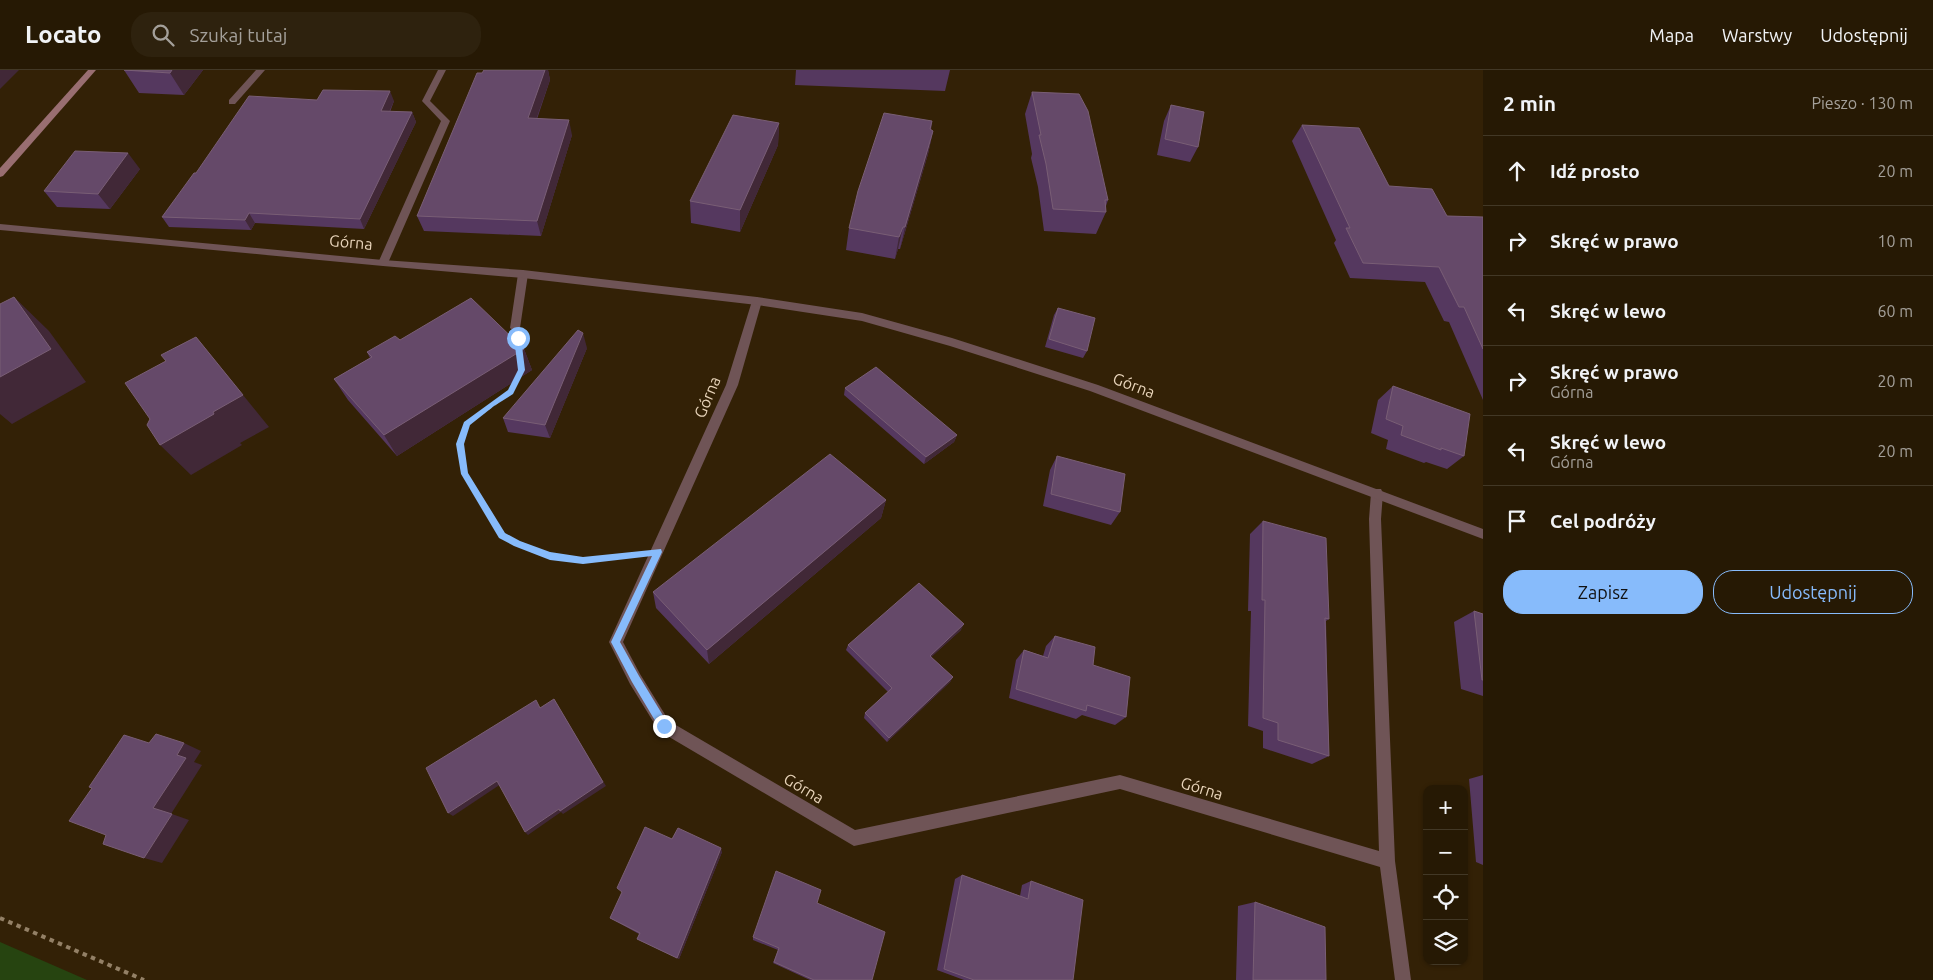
<!DOCTYPE html>
<html lang="pl">
<meta charset="utf-8">
<style>
:root{--surface:#261904;--page:#2e220e;--text:#f1f3f6;--muted:#a4a09a;--line:#423826;--accent:#87bbfb}
body{margin:0;font-family:Ubuntu,sans-serif;background:var(--page);color:var(--text)}
.controls{position:absolute;right:15px;bottom:15px;display:grid;overflow:hidden;border-radius:10px;box-shadow:0 1px 4px #0004}
.controls button{width:45px;height:45px;display:grid;place-items:center;padding:0;border:0;border-bottom:1px solid var(--line);background:var(--surface);color:var(--text);font:25px sans-serif}
.stop{position:absolute;width:15px;height:15px;margin:-11px;border:4px solid #87bbfb;border-radius:50%;background:#fff}
.stop.end{background:#87bbfb;border-color:#fff;box-shadow:0 1px 5px #0008}
.list{margin:0;padding:0;list-style:none}
h2{display:flex;justify-content:space-between;align-items:center;height:65px;margin:0;padding:0 20px;font-size:21px}
h2 small{font-size:16px;font-weight:400;color:var(--muted)}
.list li{display:grid;grid-template-columns:32px 1fr auto;gap:15px;align-items:center;box-sizing:border-box;height:70px;padding:0 20px;border-top:1px solid var(--line)}
.list b{display:block;font-size:19px;white-space:nowrap}
.list p{margin:0;font-size:16px;white-space:nowrap;color:var(--muted)}
.list em{font-size:16px;font-style:normal;color:var(--muted)}
.actions{display:flex;gap:10px;padding:15px 20px}
.actions a{flex:1;padding:11px 0;border:1px solid var(--accent);border-radius:20px;text-align:center;font-size:18px;color:var(--accent)}
.actions .main{background:var(--accent);color:#111}
.icon{flex:none;width:28px;height:28px;fill:none;stroke:currentColor;stroke-width:2;stroke-linecap:round;stroke-linejoin:round}
.map{position:relative;flex:none;width:1483px;height:910px;overflow:hidden}
header{display:flex;align-items:center;gap:30px;box-sizing:border-box;height:70px;padding:0 25px;background:var(--surface);border-bottom:1px solid var(--line)}
header strong{font-size:24px}
nav{display:flex;gap:28px;margin-inline-start:auto;font-size:18px}
.search{width:350px;height:45px;background:var(--page);display:flex;align-items:center;gap:12px;box-sizing:border-box;padding:0 18px;border-radius:20px;color:var(--muted);font-size:19px}
main{display:flex}
aside{flex:1;background:var(--surface)}
.map>svg:first-child{display:block}
</style>
<header>
<strong>Locato</strong>
<div class="search"><svg class="icon" aria-label="search" viewBox="0 0 24 24"><circle cx="10" cy="10" r="6"/><path d="M15 15l6 6"/></svg>Szukaj tutaj</div>
<nav><a>Mapa</a><a>Warstwy</a><a>Udostępnij</a></nav>
</header>
<main>
<div class="map">
<svg width="1483" height="910" viewBox="0 0 1483 910">
<rect width="100%" height="100%" fill="#332106"/>
<path fill="#264410" d="M 0,872 L 87,910 L 0,910 Z"/>
<g fill="none" stroke-linecap="round" stroke-linejoin="round">
<path stroke="#938066" stroke-width="3" stroke-dasharray="4 4" stroke-linecap="butt" d="M 517,308 L 511,322 L 467,354 L 460,374 L 465,404 L 484,437 L 502,465 L 517,474 L 550,486 L 583,490 L 628,485"/>
<path stroke="#938066" stroke-width="4" stroke-dasharray="4.5 4.5" stroke-linecap="butt" d="M 0,848 L 144,910"/>
<path fill="#6f5456" fill-rule="evenodd" d="M 256,0 L 265,0 L 235,34 L 229,34 L 229,30 Z
M 438,0 L 446,0 L 430,31 L 450,51 L 388,193 L 387,195 L 379,195 L 378,193 L 441,51 L 422,31 Z
M 523,200 L 528,204 L 520,258 L 515,262 L 510,258 L 518,204 Z
M 757,227 L 762,231 L 738,315 L 623,572 L 640,604 L 669,651 L 855,760 L 1120,705 L 1379,781 L 1369,449 L 1371,423 L 1373,419 L 1381,419 L 1383,423 L 1381,449 L 1395,791 L 1411,910 L 1395,910 L 1380,797 L 1120,719 L 854,776 L 659,661 L 630,614 L 609,572 L 726,315 L 752,231 Z"/>
<path fill="#6f5456" fill-rule="evenodd" d="M 0,154 L 383,190 L 523,200 L 757,227 L 862,243 L 952,268 L 1098,315 L 1483,459 L 1483,469 L 1090,321 L 950,276 L 862,251 L 757,235 L 523,208 L 383,196 L 0,160 Z"/>
<path fill="#996e71" fill-rule="evenodd" d="M 88,0 L 96,0 L 3,106 L 0,107 L 0,98 Z"/>
</g>
<path fill="#55385f" d="M 124,0 L 203,0 L 184,25 L 139,23 Z
M 484,0 L 548,0 L 550,10 L 537,49 L 572,65 L 541,166 L 424,161 L 417,146 Z
M 796,0 L 950,0 L 945,21 L 795,15 Z
M 1032,22 L 1108,130 L 1106,136 L 1106,142 L 1096,164 L 1044,161 L 1038,117 L 1031,88 L 1032,84 L 1025,44 Z
M 317,30 L 394,31 L 390,42 L 412,42 L 416,52 L 364,159 L 255,153 L 251,160 L 169,157 L 162,147 L 196,103 Z
M 1171,35 L 1198,77 L 1190,92 L 1157,85 L 1164,51 Z
M 932,51 L 931,60 L 933,61 L 928,84 L 900,179 L 898,179 L 895,189 L 846,180 L 849,158 Z
M 779,53 L 778,75 L 740,162 L 691,153 L 690,131 Z
M 1302,55 L 1389,116 L 1447,146 L 1483,147 L 1483,330 L 1449,252 L 1444,251 L 1425,212 L 1350,208 L 1334,173 L 1336,170 L 1292,71 Z
M 140,99 L 110,139 L 57,137 L 44,121 Z
M 1058,238 L 1087,281 L 1083,288 L 1045,277 L 1054,245 Z
M 400,270 L 524,279 L 532,300 L 397,386 L 348,330 L 334,309 L 370,288 L 367,282 Z
M 587,278 L 550,368 L 508,362 L 503,348 Z
M 1393,316 L 1464,386 L 1447,399 L 1426,392 L 1424,393 L 1386,379 L 1388,370 L 1371,363 L 1378,330 Z
M 845,318 L 957,365 L 954,372 L 924,394 L 844,325 Z
M 1057,386 L 1120,442 L 1111,455 L 1043,436 L 1050,400 Z
M 886,430 L 881,448 L 709,594 L 656,538 L 653,522 Z
M 1263,451 L 1329,549 L 1326,551 L 1329,686 L 1312,694 L 1263,678 L 1263,661 L 1248,656 L 1251,541 L 1248,541 L 1250,464 Z
M 1474,541 L 1483,544 L 1483,626 L 1461,619 L 1454,552 Z
M 961,560 L 931,587 L 953,607 L 950,612 L 887,672 L 864,648 L 865,643 L 888,622 L 846,580 L 848,575 Z
M 1055,566 L 1093,595 L 1126,647 L 1115,655 L 1082,645 L 1076,649 L 1009,628 L 1016,590 L 1024,580 L 1043,586 L 1046,576 Z
M 1483,705 L 1483,795 L 1476,792 L 1469,709 Z
M 672,769 L 722,782 L 679,889 L 641,871 L 637,869 L 639,864 L 610,848 Z
M 962,805 L 1020,826 L 1022,815 L 1031,811 L 1073,910 L 964,910 L 937,900 L 955,809 Z
M 1255,832 L 1326,910 L 1236,910 L 1238,836 Z
M 817,833 L 872,910 L 810,910 L 773,893 L 778,880 L 753,870 L 753,867 Z"/>
<path fill="#412837" d="M 0,0 L 19,0 L 0,19 Z
M 172,0 L 203,0 L 184,25 L 170,3 Z
M 545,0 L 548,0 L 550,10 L 531,64 L 528,48 Z
M 390,21 L 394,31 L 385,51 L 381,41 Z
M 412,42 L 416,52 L 364,159 L 360,149 Z
M 569,50 L 572,65 L 541,166 L 537,151 Z
M 779,53 L 778,75 L 740,162 L 740,140 Z
M 933,61 L 928,84 L 900,179 L 905,157 Z
M 128,83 L 140,99 L 110,139 L 98,124 Z
M 249,143 L 255,153 L 251,160 L 245,150 Z
M 903,157 L 898,179 L 895,189 L 899,167 Z
M 14,227 L 49,261 L 86,312 L 12,354 L 0,344 L 0,307 Z
M 583,263 L 587,278 L 550,368 L 545,355 Z
M 196,267 L 269,357 L 240,373 L 242,375 L 191,405 L 160,375 L 213,342 Z
M 524,279 L 532,300 L 397,386 L 384,365 Z
M 957,365 L 954,372 L 924,394 L 926,387 Z
M 886,430 L 881,448 L 709,594 L 707,580 Z
M 964,554 L 961,560 L 927,591 L 930,586 Z
M 953,607 L 950,612 L 887,672 L 889,668 Z
M 554,629 L 606,716 L 563,744 L 561,742 L 528,765 L 525,762 L 559,739 Z
M 184,673 L 201,681 L 194,692 L 202,695 L 171,744 L 153,738 L 177,685 Z
M 497,711 L 501,714 L 453,746 L 448,743 Z
M 172,744 L 189,750 L 162,793 L 144,788 Z
M 721,778 L 722,782 L 679,889 L 677,888 Z"/>
<path fill="#654969" stroke="#795e75" d="M 124,0 L 172,0 L 170,3 Z
M 484,0 L 545,0 L 528,48 L 569,50 L 537,151 L 417,146 L 477,3 L 482,3 Z
M 323,20 L 390,21 L 381,41 L 412,42 L 360,149 L 249,143 L 245,150 L 162,147 L 194,103 L 196,103 L 249,26 L 317,30 Z
M 1032,22 L 1079,24 L 1088,41 L 1108,130 L 1105,130 L 1106,142 L 1053,139 L 1046,94 L 1039,65 L 1041,65 Z
M 1171,35 L 1204,42 L 1198,77 L 1165,69 Z
M 884,43 L 932,51 L 930,59 L 933,61 L 905,157 L 903,157 L 899,167 L 849,158 L 858,121 Z
M 733,45 L 779,53 L 740,140 L 690,131 Z
M 1302,55 L 1359,58 L 1389,116 L 1432,119 L 1447,146 L 1483,147 L 1483,279 L 1464,237 L 1459,237 L 1439,197 L 1363,193 L 1346,158 L 1350,158 Z
M 75,81 L 128,83 L 98,124 L 44,121 Z
M 14,227 L 51,279 L 0,307 L 0,234 Z
M 471,228 L 524,279 L 384,365 L 334,309 L 372,287 L 367,282 L 395,266 L 400,270 Z
M 1058,238 L 1095,248 L 1087,281 L 1049,269 Z
M 578,260 L 583,263 L 545,355 L 503,348 Z
M 196,267 L 243,325 L 213,342 L 214,344 L 160,375 L 147,355 L 150,349 L 125,313 L 166,291 L 161,285 Z
M 876,297 L 957,365 L 926,387 L 845,318 Z
M 1393,316 L 1470,344 L 1464,386 L 1441,378 L 1441,380 L 1401,365 L 1403,356 L 1386,349 Z
M 830,384 L 886,430 L 707,580 L 653,522 Z
M 1057,386 L 1125,404 L 1120,442 L 1051,424 Z
M 1263,451 L 1326,468 L 1329,549 L 1325,548 L 1329,686 L 1278,670 L 1278,653 L 1263,648 L 1265,530 L 1262,530 Z
M 919,513 L 964,554 L 930,586 L 953,607 L 889,668 L 865,643 L 892,618 L 848,575 Z
M 1474,541 L 1483,544 L 1483,610 L 1482,610 Z
M 1055,566 L 1095,577 L 1093,595 L 1130,607 L 1126,647 L 1087,635 L 1086,641 L 1016,619 L 1024,580 L 1048,588 Z
M 554,629 L 603,712 L 560,741 L 559,739 L 525,762 L 497,711 L 448,743 L 426,698 L 536,630 L 540,638 Z
M 156,664 L 184,673 L 177,685 L 186,688 L 153,738 L 172,744 L 144,788 L 103,774 L 106,765 L 69,751 L 92,718 L 89,717 L 124,665 L 149,673 Z
M 645,757 L 672,769 L 678,758 L 721,778 L 677,888 L 637,869 L 640,863 L 610,848 L 622,822 L 617,818 Z
M 776,801 L 821,820 L 817,833 L 885,862 L 872,910 L 814,910 L 774,892 L 779,878 L 753,867 Z
M 962,805 L 1028,829 L 1031,811 L 1083,830 L 1073,910 L 974,910 L 944,899 Z
M 1255,832 L 1325,857 L 1326,910 L 1253,910 Z"/>
<path fill="#87bbfb" d="M 518,265 L 521,268 L 525,300 L 513,324 L 494,336 L 470,355 L 464,374 L 468,403 L 505,463 L 520,471 L 550,482 L 583,487 L 661,479 L 662,482 L 620,572 L 639,606 L 667,652 L 667,659 L 664,660 L 660,659 L 632,612 L 611,572 L 652,486 L 583,494 L 550,490 L 514,476 L 499,468 L 461,404 L 456,374 L 464,352 L 508,320 L 518,300 L 514,268 Z"/>
<g text-anchor="middle" dominant-baseline="central" stroke-width="4" stroke-linejoin="round" paint-order="stroke">
<g font-size="16" fill="#e8d4ba" stroke="#332106">
<text transform="translate(351 172) rotate(5)">Górna</text>
<text transform="translate(1134 315) rotate(21)">Górna</text>
<text transform="translate(707 327) rotate(-67)">Górna</text>
<text transform="translate(804 718) rotate(31)">Górna</text>
<text transform="translate(1202 718) rotate(17)">Górna</text>
</g>
</g>
</svg>
<div class="controls">
<button>+</button>
<button>−</button>
<button><svg class="icon" aria-label="locate" viewBox="0 0 24 24"><circle cx="12" cy="12" r="6"/><path d="M12 2v4M12 18v4M2 12h4M18 12h4"/></svg></button>
<button><svg class="icon" aria-label="layers" viewBox="0 0 24 24"><path d="M12 4l9 5-9 5-9-5zM3 14l9 5 9-5"/></svg></button>
</div>
<div class="stop" style="left:518px;top:268px"></div>
<div class="stop end" style="left:664px;top:656px"></div>
</div>
<aside>
<h2>2 min<small>Pieszo · 130 m</small></h2>
<ul class="list">
<li><svg class="icon" aria-label="ahead" viewBox="0 0 24 24"><path d="M12 20V5M6 11l6-6 6 6"/></svg><div><b>Idź prosto</b></div><em>20 m</em></li>
<li><svg class="icon" aria-label="right" viewBox="0 0 24 24"><path d="M7 20v-9h11M14 6l5 5-5 5"/></svg><div><b>Skręć w prawo</b></div><em>10 m</em></li>
<li><svg class="icon" aria-label="left" viewBox="0 0 24 24"><path d="M17 20v-9H6M10 6l-5 5 5 5"/></svg><div><b>Skręć w lewo</b></div><em>60 m</em></li>
<li><svg class="icon" aria-label="right" viewBox="0 0 24 24"><path d="M7 20v-9h11M14 6l5 5-5 5"/></svg><div><b>Skręć w prawo</b><p>Górna</p></div><em>20 m</em></li>
<li><svg class="icon" aria-label="left" viewBox="0 0 24 24"><path d="M17 20v-9H6M10 6l-5 5 5 5"/></svg><div><b>Skręć w lewo</b><p>Górna</p></div><em>20 m</em></li>
<li><svg class="icon" aria-label="arrive" viewBox="0 0 24 24"><path d="M6 21V4h12l-3 4 3 4H6"/></svg><div><b>Cel podróży</b></div></li>
</ul>
<div class="actions"><a class="main">Zapisz</a><a>Udostępnij</a></div>
</aside>
</main>
